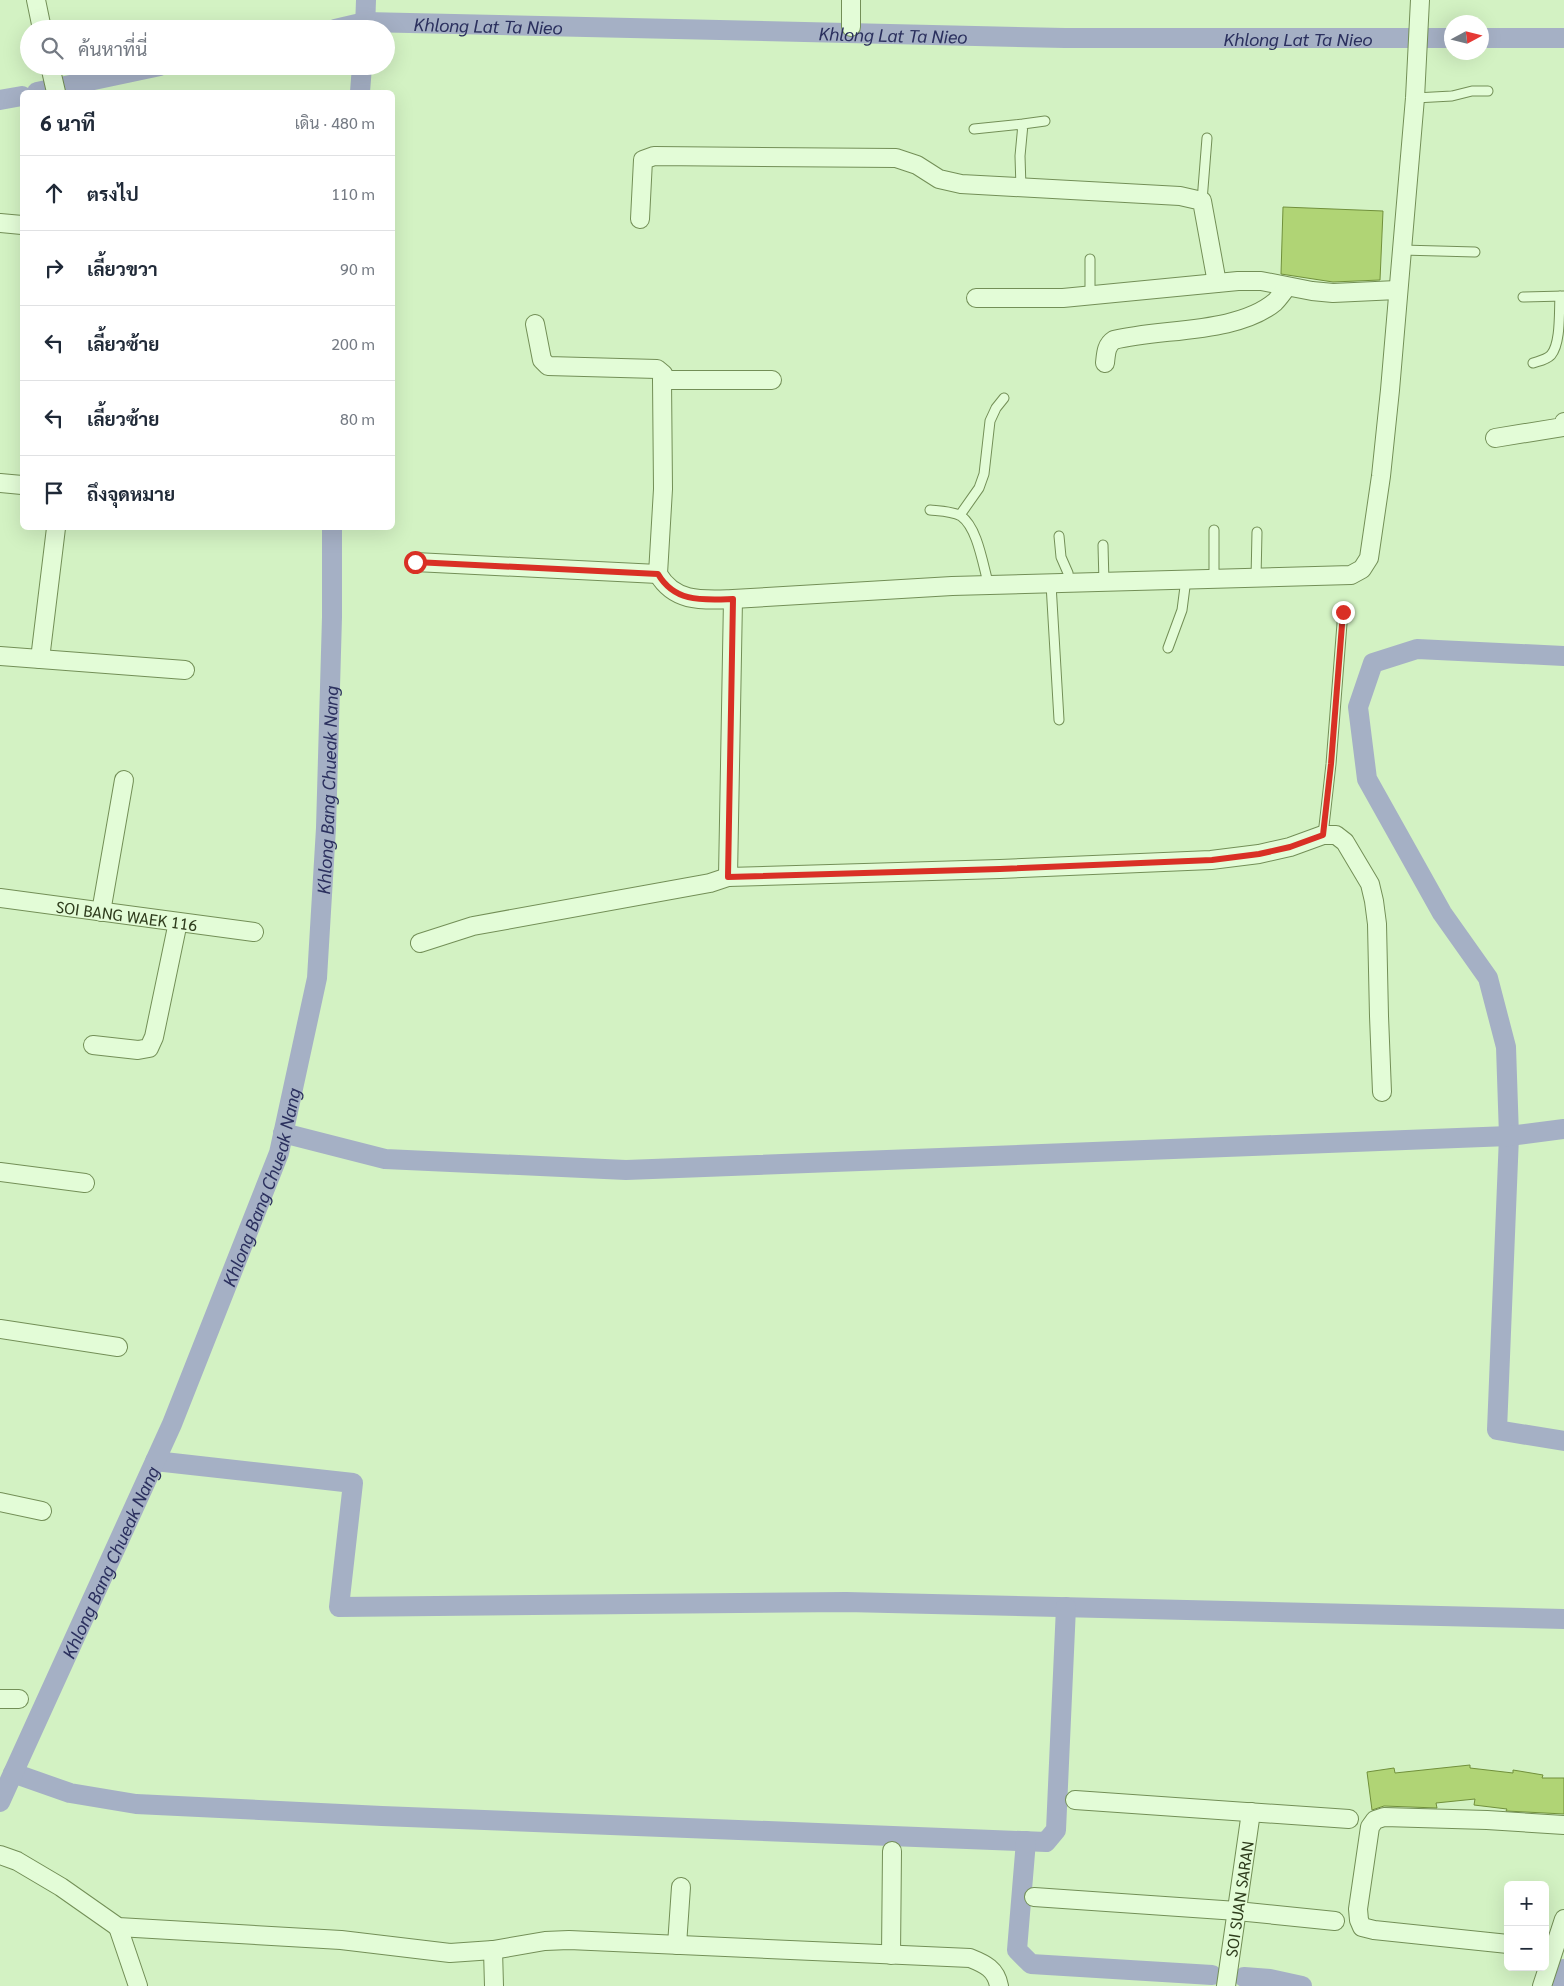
<!DOCTYPE html>
<html lang="th">
<meta charset="utf-8">
<style>
:root{--surface:#fff;--page:#f2f2f3;--text:#1f2937;--muted:#747a83;--line:#e0e1e3}
body{margin:0;font-family:Georgia,Sarabun,serif;background:var(--page);color:var(--text)}
.controls{position:absolute;right:15px;bottom:15px;display:grid;overflow:hidden;border-radius:8px;box-shadow:0 5px 20px #0002}
.controls button{width:45px;height:45px;display:grid;place-items:center;padding:0;border:0;border-bottom:1px solid var(--line);background:var(--surface);color:var(--text);font:25px sans-serif}
.compass{position:absolute;left:1444px;top:15px;width:45px;height:45px;border-radius:50%;background:var(--surface);box-shadow:0 5px 20px #0002;rotate:83deg}
.stop{position:absolute;width:15px;height:15px;margin:-11px;border:4px solid #d93025;border-radius:50%;background:#fff}
.stop.end{background:#d93025;border-color:#fff;box-shadow:0 1px 5px #0008}
.list{margin:0;padding:0;list-style:none}
h2{display:flex;justify-content:space-between;align-items:center;height:65px;margin:0;padding:0 20px;font-size:21px}
h2 small{font-size:16px;font-weight:400;color:var(--muted)}
.list li{display:grid;grid-template-columns:32px 1fr auto;gap:15px;align-items:center;box-sizing:border-box;height:75px;padding:0 20px;border-top:1px solid var(--line)}
.list b{display:block;font-size:19px;white-space:nowrap}
.list em{font-size:16px;font-style:normal;color:var(--muted)}
.icon{flex:none;width:28px;height:28px;fill:none;stroke:currentColor;stroke-width:2;stroke-linecap:round;stroke-linejoin:round}
.map{position:relative;flex:none;width:1564px;height:1986px;overflow:hidden}
.search{position:absolute;background:var(--surface);box-shadow:0 5px 20px #0002;left:20px;top:20px;width:375px;height:55px;display:flex;align-items:center;gap:12px;box-sizing:border-box;padding:0 18px;border-radius:28px;color:var(--muted);font-size:19px}
.panel{position:absolute;background:var(--surface);box-shadow:0 5px 20px #0002;left:20px;top:90px;width:375px;height:440px;border-radius:8px}
.map>svg:first-child{display:block}
</style>
<div class="map">
<svg width="1564" height="1986" viewBox="0 0 1564 1986">
<rect width="100%" height="100%" fill="#d3f2c3"/>
<g fill="none" stroke-linecap="round" stroke-linejoin="round">
<g stroke="#a5b0c5" stroke-width="20">
<path id="s1" d="M 335,29 L 365,22 L 1065,38 L 1452,38"/>
<path d="M 365,29 L 366,0"/>
<path d="M 1482,38 L 1564,38"/>
<path d="M 37,92 L 160,66"/>
<path d="M 360,92 L 362,66"/>
<path d="M 0,100 L 22,96"/>
<path d="M 1564,656 L 1417,649 L 1373,663 L 1358,707 L 1367,779 L 1442,913 L 1488,978 L 1506,1047 L 1509,1136 L 1497,1430 L 1564,1441"/>
<path d="M 283,1133 L 385,1159 L 626,1170 L 1509,1136 L 1564,1129"/>
<path d="M 155,1461 L 353,1483 L 339,1607 L 846,1602 L 1564,1619"/>
<path d="M 13,1773 L 70,1793 L 136,1804 L 382,1816 L 1046,1842 L 1056,1830 L 1066,1607"/>
<path id="s2" d="M 0,1802 L 172,1424 L 279,1153 L 317,978 L 326,828 L 332,617 L 332,528"/>
<path d="M 1026,1841 L 1017,1950 L 1031,1964 L 1212,1975"/>
<path d="M 1244,1977 L 1270,1979 L 1302,1986"/>
<path d="M 1559,1986 L 1564,1969"/>
</g>
</g>
<path fill="#b0d475" stroke="#71903b" d="M 1283,207 L 1383,211 L 1380,280 L 1333,282 L 1281,274 Z
M 1470,1765 L 1470,1768 L 1513,1773 L 1513,1770 L 1543,1775 L 1542,1778 L 1564,1778 L 1564,1814 L 1506,1811 L 1507,1809 L 1474,1805 L 1475,1799 L 1436,1803 L 1437,1808 L 1384,1806 L 1372,1810 L 1367,1772 L 1394,1768 L 1395,1773 Z"/>
<g fill="none" stroke-linecap="round" stroke-linejoin="round">
<g stroke="#738f57" stroke-width="11">
<path id="lane" d="M 1415,98 L 1452,96 L 1472,91 L 1488,91
M 974,129 L 1023,124
M 1021,188 L 1020,156 L 1023,124 L 1045,121
M 1202,201 L 1207,138
M 1402,250 L 1475,252
M 1090,295 L 1090,259
M 1523,297 L 1564,296
M 1533,363 C 1539,361 1546,360 1551,355 C 1561,343 1559,312 1560,296
M 930,510 C 940,511 952,511 961,516 C 978,528 983,566 989,586
M 960,515 L 979,488 L 984,474 L 990,421 L 996,408 L 1004,398
M 1214,530 L 1214,578
M 1059,536 L 1061,557 L 1068,573 L 1069,583
M 1103,545 L 1104,583
M 1256,578 L 1257,532
M 1051,584 L 1059,720
M 1168,648 L 1182,610 L 1186,579
M 1323,835 L 1331,764 L 1343,611"/>
</g>
<g stroke="#738f57" stroke-width="20">
<g id="street">
<path d="M 36,0 L 42,29"/>
<path d="M 851,27 L 851,0"/>
<path d="M 50,66 L 56,92"/>
<path d="M 640,219 L 643,160 L 654,156 L 896,158 L 917,165 L 939,179 L 961,184 L 1180,196 L 1202,201 L 1217,283"/>
<path d="M 0,223 L 22,225"/>
<path d="M 976,298 L 1063,298 L 1238,281 L 1261,281 L 1312,291 L 1333,293 L 1397,290"/>
<path d="M 535,324 L 542,360 L 548,366 L 657,369 L 663,374 L 662,380 L 772,380"/>
<path d="M 1105,363 C 1106,354 1106,345 1114,340 C 1161,328 1237,334 1275,302 C 1279,298 1283,292 1287,287"/>
<path d="M 662,380 L 663,489 L 658,574 C 675,603 703,600 733,599 L 952,586 L 1351,575 L 1362,569 L 1369,558 L 1381,476 L 1390,390 L 1415,98 L 1420,0"/>
<path d="M 1495,438 L 1563,427 L 1564,422"/>
<path d="M 0,483 L 22,485"/>
<path d="M 415,562 L 658,574"/>
<path d="M 733,599 L 728,877 L 1000,869 L 1211,860 L 1259,854 L 1290,847 L 1323,835 L 1336,835 L 1345,842 L 1370,884 L 1374,901 L 1377,924 L 1379,1016 L 1382,1092"/>
<path d="M 0,656 L 185,670"/>
<path d="M 40,659 L 56,528"/>
<path id="s3" d="M 0,898 L 254,932"/>
<path d="M 101,912 L 124,780"/>
<path d="M 420,943 L 473,926 L 710,883 L 728,877"/>
<path d="M 93,1045 L 138,1050 L 149,1048 L 154,1037 L 178,922"/>
<path d="M 0,1172 L 85,1183"/>
<path d="M 0,1329 L 118,1347"/>
<path d="M 0,1502 L 42,1511"/>
<path d="M 0,1699 L 19,1699"/>
<path d="M 1075,1800 L 1349,1819"/>
<path d="M 0,1855 L 17,1861 L 61,1887 L 118,1927 L 341,1940 L 450,1953 L 493,1950 L 545,1941 L 569,1940 L 970,1958 C 985,1964 996,1969 999,1986"/>
<path d="M 1034,1897 L 1237,1911 L 1335,1921"/>
<path d="M 118,1927 L 138,1986"/>
<path d="M 1508,1944 L 1374,1930 L 1362,1927 L 1359,1920 L 1358,1909 L 1370,1827 L 1375,1820 L 1384,1817 L 1487,1820 L 1564,1825"/>
<path d="M 677,1945 L 681,1887"/>
<path d="M 493,1950 L 494,1986"/>
<path d="M 891,1955 L 892,1851"/>
<path id="s4" d="M 1226,1986 L 1251,1812"/>
<path d="M 1542,1986 L 1564,1919"/>
</g>
</g>
<use href="#lane" stroke="#e3fcd7" stroke-width="9"/>
<use href="#street" stroke="#e3fcd7" stroke-width="18"/>
</g>
<g fill="none" stroke-linecap="round" stroke-linejoin="round">
<path stroke="#d93025" stroke-width="6" d="M 415,562 L 658,574 C 675,603 703,600 733,599 L 728,877 L 1000,869 L 1212,860 L 1259,854 L 1290,847 L 1323,835 L 1331,764 L 1343,612"/>
</g>
<g text-anchor="middle" dominant-baseline="central" stroke-width="5" stroke-linejoin="round" paint-order="stroke">
<g font-size="16" fill="#2f3d1d" stroke="#dff9d3">
<text stroke="none"><textPath href="#s3" startOffset="128">SOI BANG WAEK 116</textPath></text>
<text stroke="none"><textPath href="#s4" startOffset="88">SOI SUAN SARAN</textPath></text>
</g>
<g font-size="18" font-style="italic" fill="#2b305e" stroke="#dff9d3">
<text stroke="none"><textPath href="#s1" startOffset="154">Khlong Lat Ta Nieo</textPath></text>
<text stroke="none"><textPath href="#s1" startOffset="559">Khlong Lat Ta Nieo</textPath></text>
<text stroke="none"><textPath href="#s1" startOffset="964">Khlong Lat Ta Nieo</textPath></text>
<text stroke="none"><textPath href="#s2" startOffset="1074">Khlong Bang Chueak Nang</textPath></text>
<text stroke="none"><textPath href="#s2" startOffset="669">Khlong Bang Chueak Nang</textPath></text>
<text stroke="none"><textPath href="#s2" startOffset="264">Khlong Bang Chueak Nang</textPath></text>
</g>
</g>
</svg>
<div class="controls">
<button>+</button>
<button>−</button>
</div>
<svg class="compass" viewBox="-18 -18 36 36"><path d="M0-13l5 13h-10z" fill="#e53935"/><path d="M0 13l5-13h-10z" fill="#747a83"/></svg>
<div class="stop" style="left:415px;top:562px"></div>
<div class="stop end" style="left:1343px;top:612px"></div>
<div class="search"><svg class="icon" aria-label="search" viewBox="0 0 24 24"><circle cx="10" cy="10" r="6"/><path d="M15 15l6 6"/></svg>ค้นหาที่นี่</div>
<section class="panel">
<h2>6 นาที<small>เดิน · 480 m</small></h2>
<ul class="list">
<li><svg class="icon" aria-label="ahead" viewBox="0 0 24 24"><path d="M12 20V5M6 11l6-6 6 6"/></svg><div><b>ตรงไป</b></div><em>110 m</em></li>
<li><svg class="icon" aria-label="right" viewBox="0 0 24 24"><path d="M7 20v-9h11M14 6l5 5-5 5"/></svg><div><b>เลี้ยวขวา</b></div><em>90 m</em></li>
<li><svg class="icon" aria-label="left" viewBox="0 0 24 24"><path d="M17 20v-9H6M10 6l-5 5 5 5"/></svg><div><b>เลี้ยวซ้าย</b></div><em>200 m</em></li>
<li><svg class="icon" aria-label="left" viewBox="0 0 24 24"><path d="M17 20v-9H6M10 6l-5 5 5 5"/></svg><div><b>เลี้ยวซ้าย</b></div><em>80 m</em></li>
<li><svg class="icon" aria-label="arrive" viewBox="0 0 24 24"><path d="M6 21V4h12l-3 4 3 4H6"/></svg><div><b>ถึงจุดหมาย</b></div></li>
</ul>
</section>
</div>
